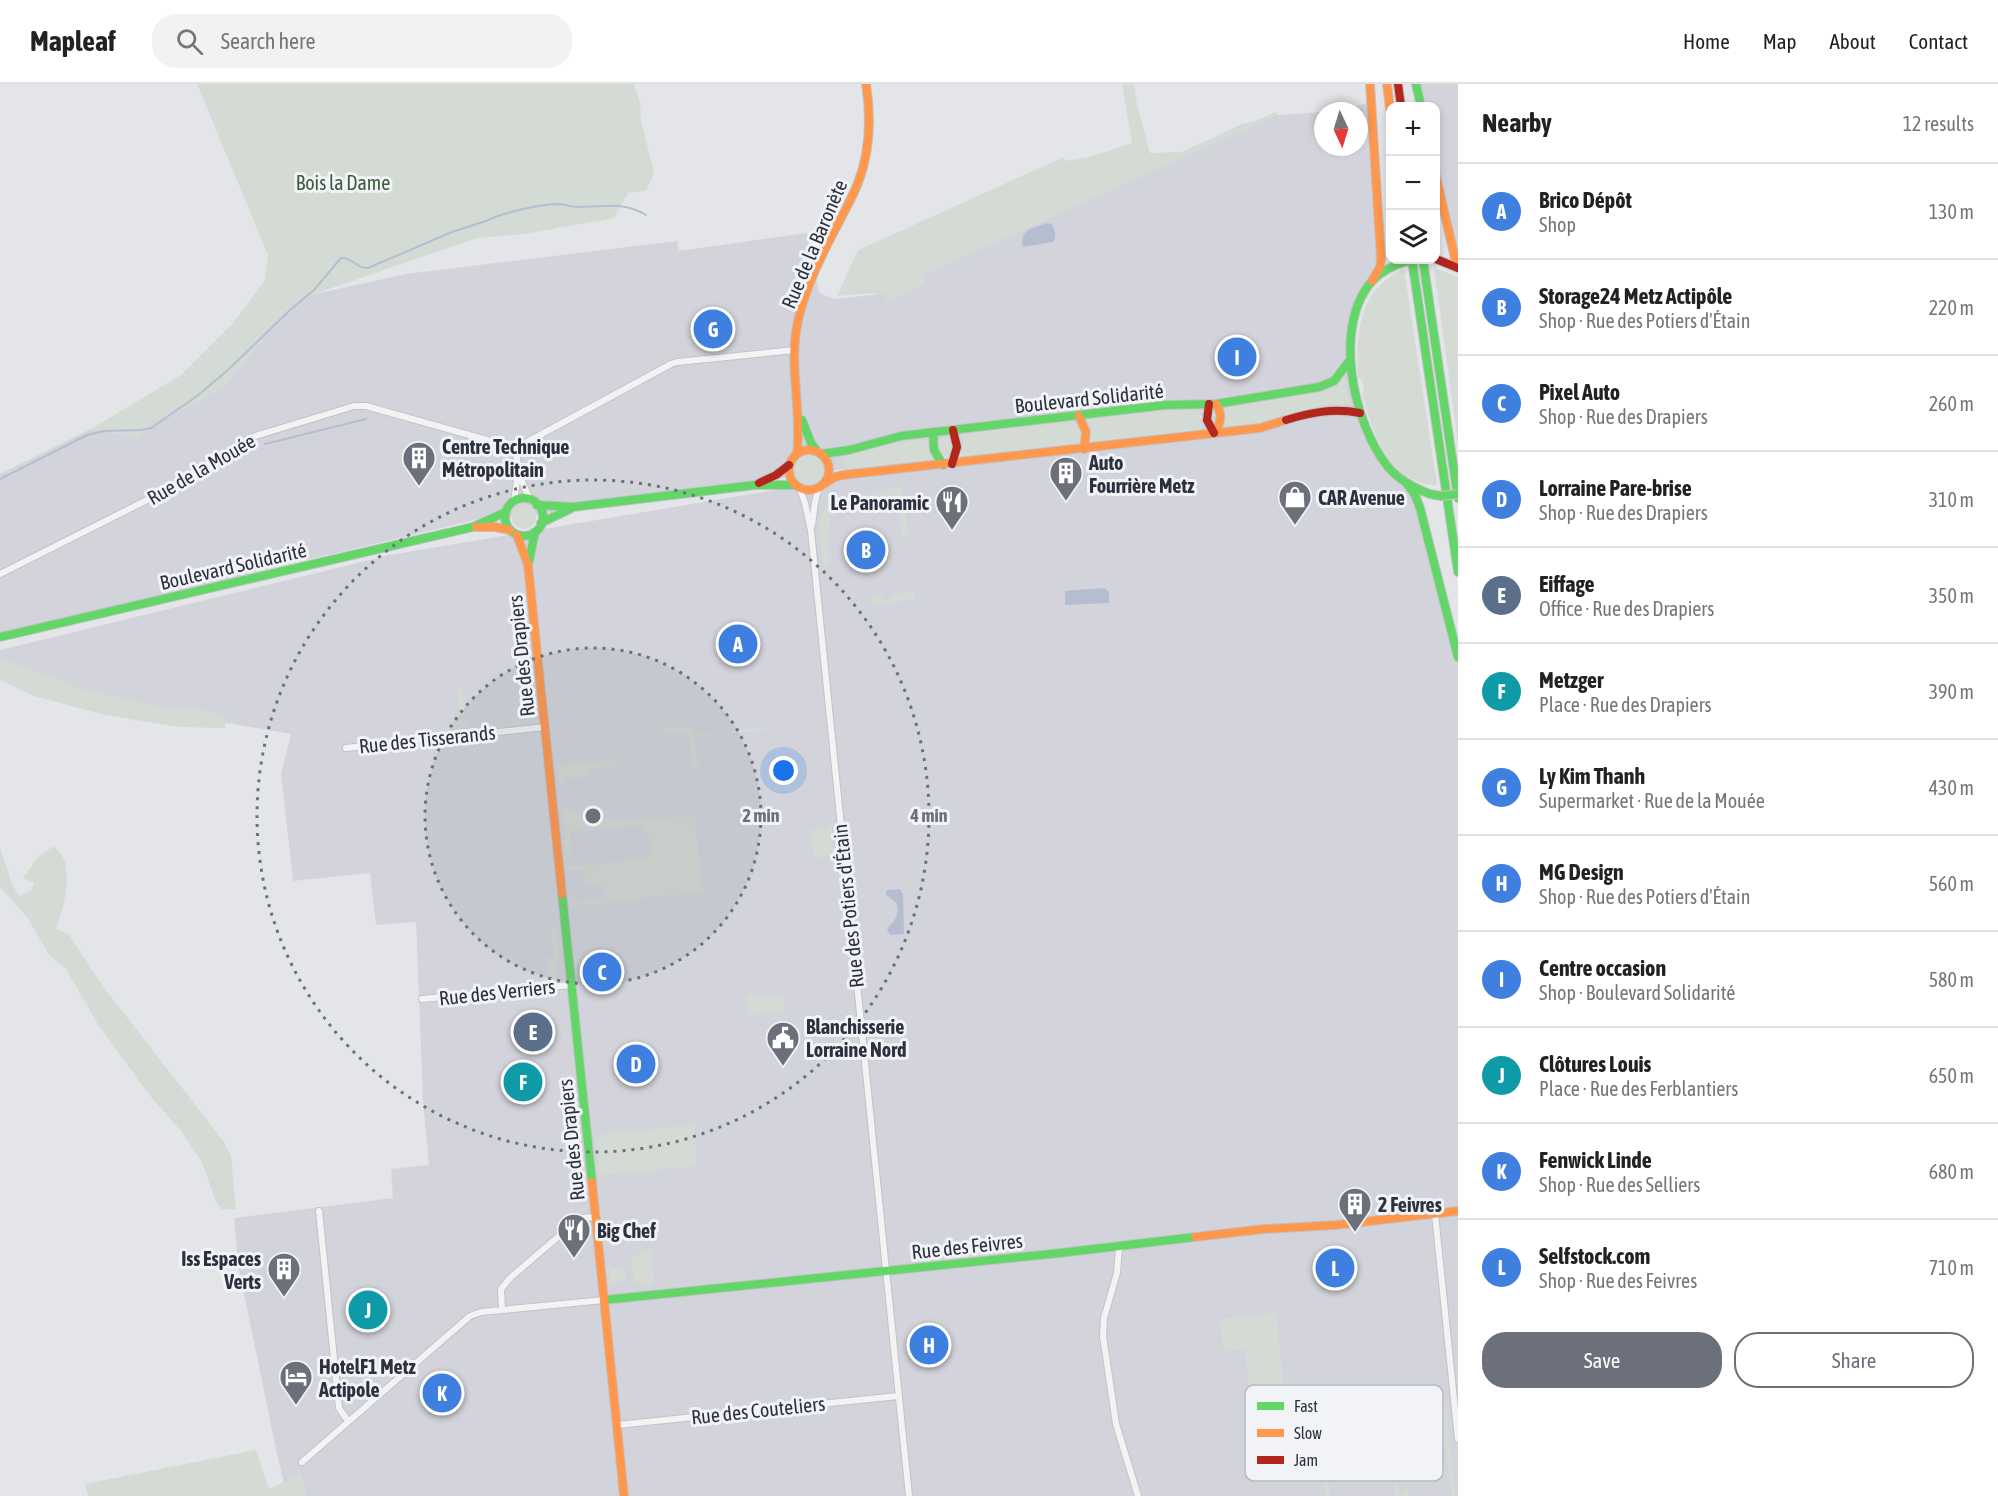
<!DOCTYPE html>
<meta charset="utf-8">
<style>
:root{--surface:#fff;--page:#f2f2f2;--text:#222;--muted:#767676;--line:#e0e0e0;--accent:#6c707b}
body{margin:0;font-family:"Asap Condensed",sans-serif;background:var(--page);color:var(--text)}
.controls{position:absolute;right:18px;top:18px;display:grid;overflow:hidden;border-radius:12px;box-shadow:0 3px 9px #0003}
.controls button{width:54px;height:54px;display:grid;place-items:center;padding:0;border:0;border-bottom:2px solid var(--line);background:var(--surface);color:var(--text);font:30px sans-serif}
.compass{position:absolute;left:1314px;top:18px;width:54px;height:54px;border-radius:50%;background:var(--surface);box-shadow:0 3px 9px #0003;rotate:176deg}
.you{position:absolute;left:784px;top:687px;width:21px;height:21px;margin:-15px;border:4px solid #fff;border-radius:50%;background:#1a73e8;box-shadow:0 0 0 9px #1a73e833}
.badge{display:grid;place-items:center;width:39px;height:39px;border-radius:50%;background:var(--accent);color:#fff;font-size:20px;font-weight:700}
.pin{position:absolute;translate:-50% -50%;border:3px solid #fff;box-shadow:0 2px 6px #0006}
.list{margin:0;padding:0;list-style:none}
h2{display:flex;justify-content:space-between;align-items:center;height:78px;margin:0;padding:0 24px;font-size:26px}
h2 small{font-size:20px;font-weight:400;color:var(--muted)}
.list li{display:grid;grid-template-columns:39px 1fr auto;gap:18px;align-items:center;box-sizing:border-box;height:96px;padding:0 24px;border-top:2px solid var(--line)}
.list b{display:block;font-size:22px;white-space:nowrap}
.list p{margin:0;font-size:20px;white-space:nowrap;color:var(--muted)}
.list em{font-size:20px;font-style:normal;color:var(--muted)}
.actions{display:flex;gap:12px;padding:18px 24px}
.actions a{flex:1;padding:14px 0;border:2px solid var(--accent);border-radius:24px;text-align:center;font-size:21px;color:var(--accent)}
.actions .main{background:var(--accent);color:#fff}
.icon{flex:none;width:33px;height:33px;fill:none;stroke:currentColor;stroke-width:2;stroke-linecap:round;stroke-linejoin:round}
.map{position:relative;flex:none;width:1458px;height:1412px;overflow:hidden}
header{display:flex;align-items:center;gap:36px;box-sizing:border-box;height:84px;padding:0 30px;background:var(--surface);border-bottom:2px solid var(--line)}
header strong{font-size:28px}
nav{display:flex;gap:33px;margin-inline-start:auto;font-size:21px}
.search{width:420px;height:54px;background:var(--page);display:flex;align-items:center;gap:15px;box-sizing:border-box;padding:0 21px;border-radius:24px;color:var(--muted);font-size:22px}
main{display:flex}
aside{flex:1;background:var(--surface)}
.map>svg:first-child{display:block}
</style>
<header>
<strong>Mapleaf</strong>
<div class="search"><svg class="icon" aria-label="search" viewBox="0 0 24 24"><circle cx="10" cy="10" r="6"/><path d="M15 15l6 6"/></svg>Search here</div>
<nav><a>Home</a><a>Map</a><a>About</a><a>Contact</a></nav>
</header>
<main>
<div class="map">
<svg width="1458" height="1412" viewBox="0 0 1458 1412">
<rect width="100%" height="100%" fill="#e4e5e8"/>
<path fill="#d3d4db" d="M 1416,0 L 1458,0 L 1458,184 L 1436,92 L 1436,22 L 1421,22 Z
M 1371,18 L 1381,175 L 1360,218 L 1350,276 L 1369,353 L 1415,411 L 1458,573 L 1458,1412 L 306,1412 L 300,1390 L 284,1399 L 277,1370 L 238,1180 L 234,1134 L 393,1114 L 391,1085 L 429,1081 L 423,1017 L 416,838 L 376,841 L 370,789 L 293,797 L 281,690 L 291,650 L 79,613 L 0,575 L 0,566 L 390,471 L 1308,316 L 522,433 L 483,434 L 0,549 L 0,390 L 91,345 L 137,353 L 165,334 L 224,303 L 277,237 L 311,211 L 406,190 L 677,157 L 679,167 L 807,149 L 819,209 L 834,215 L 882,210 L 1242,40 L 1264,37 L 1277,31 L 1323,28 L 1323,63 L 1359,63 L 1359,27 L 1337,27 Z"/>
<path fill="#d4dbd5" d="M 197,0 L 634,0 L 640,18 L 641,36 L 654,89 L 646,107 L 628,109 L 614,134 L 525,150 L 477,154 L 311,211 L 277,237 L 224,303 L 165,334 L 137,353 L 91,345 L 181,291 L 234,238 L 265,196 L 268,171 Z
M 1122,0 L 1134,0 L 1137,20 L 1150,69 L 1181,68 L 1276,28 L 1277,31 L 924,191 L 924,199 L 886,218 L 885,210 L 875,210 L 875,209 L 837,212 L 858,166 L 1064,73 L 1066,77 L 1093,72 L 1132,59 Z
M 1434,184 L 1458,193 L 1458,359 Z
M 1404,185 L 1437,401 C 1389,401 1373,348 1362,310 L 1364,306 L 1362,296 L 1358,293 C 1356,248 1358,206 1404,185 Z
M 1343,293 L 1345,295 L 1350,320 L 1330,320 L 1261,339 L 1223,344 L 1225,332 L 1224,322 L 1332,302 Z
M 1201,323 L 1199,334 L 1203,346 L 1094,359 L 1087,340 L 1088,334 L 1176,324 Z
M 1070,336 L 1080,343 L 1079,358 L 1071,362 L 962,375 L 960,373 L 963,362 L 962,349 Z
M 925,353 L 929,367 L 935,377 L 845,386 L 843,372 L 903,356 Z
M 942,353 L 950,354 C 954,362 953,367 948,374 C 941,372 937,363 938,356 Z
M794 386a15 15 0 1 1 30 0a15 15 0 1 1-30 0Z
M 902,403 L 908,450 L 902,451 L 899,420 L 834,427 L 834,432 L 829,433 L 830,445 L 825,446 L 826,453 L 830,453 L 831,460 L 827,461 L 827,468 L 831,468 L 832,473 L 828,474 L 829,481 L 823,482 L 819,439 L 829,415 L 880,409 L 883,406 Z
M512 433a12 12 0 1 1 24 0a12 12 0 1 1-24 0Z
M 915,508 L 915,516 L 870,520 L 870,513 L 882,511 L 883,517 L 890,516 L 890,511 Z
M 3,575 L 78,604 L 155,622 L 206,627 L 227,634 L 225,644 L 178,643 L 105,631 L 34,612 L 0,596 L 0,576 Z
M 462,600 L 465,638 L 470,639 L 470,643 L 443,646 L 443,644 L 454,643 L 454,637 L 461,637 L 458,605 Z
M 693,642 L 694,651 L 765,644 L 765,646 L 695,653 L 698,688 L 692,688 L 688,648 L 663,650 L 662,645 Z
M 615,676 L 616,683 L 587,686 L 587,693 L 565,695 L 565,701 L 559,700 L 558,682 Z
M 581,726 L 582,737 L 621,734 L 643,736 L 695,731 L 702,808 L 572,822 L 571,814 L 575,814 L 575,819 L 606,815 L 604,800 L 585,801 L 584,785 L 568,786 L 567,778 L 572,778 L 573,782 L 648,775 L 648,769 L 651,769 L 650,753 L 647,753 L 645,741 L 570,747 L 571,769 L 567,771 L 563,727 Z
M 831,739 L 835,777 L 830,778 L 829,772 L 814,774 L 811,746 L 826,745 Z
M 54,762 C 58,767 63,772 65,778 C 70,800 64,824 56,844 L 69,851 L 102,901 L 224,1058 L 231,1072 L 236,1125 L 221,1125 L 215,1116 L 202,1078 L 181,1047 L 150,1012 L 99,942 L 66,885 L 50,872 L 27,833 L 0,803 L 0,764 L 13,802 L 19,812 L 31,807 L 34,799 L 23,794 L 39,772 Z
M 551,846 L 556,846 L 559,877 L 556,877 L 554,898 L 541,899 L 540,893 L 548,892 L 546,874 L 554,873 Z
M 783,910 L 785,928 L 748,931 L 747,913 Z
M 694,1041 L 697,1082 L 599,1091 L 595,1051 Z
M 651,1164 L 654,1201 L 643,1202 L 634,1196 L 631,1174 Z
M 608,1178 L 615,1185 L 624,1186 L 627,1197 L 610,1199 Z
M 1276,1229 L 1285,1318 L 1251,1321 L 1245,1265 L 1224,1267 L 1220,1235 Z
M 1445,1312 L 1455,1412 L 1452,1412 L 1451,1397 L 1449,1396 L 1444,1352 L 1415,1355 L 1412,1326 L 1433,1324 L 1432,1314 Z
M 1320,1314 L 1325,1359 L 1334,1359 L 1335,1368 L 1332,1368 L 1333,1376 L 1326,1376 L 1330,1412 L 1326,1412 L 1317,1315 Z
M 1398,1334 L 1402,1340 L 1393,1353 L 1398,1409 L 1401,1412 L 1408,1403 L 1409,1412 L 1396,1412 L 1388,1335 Z
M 256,1366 L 269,1405 L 300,1390 L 306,1412 L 88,1412 L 85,1400 Z"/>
<path fill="#b5bed0" d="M 1047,139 L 1052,140 C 1055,146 1057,152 1053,158 L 1023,163 C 1019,145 1033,144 1047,139 Z
M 1104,504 L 1109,508 L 1109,517 L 1108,519 L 1065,521 L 1065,507 Z
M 900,805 L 903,810 L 904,850 L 890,851 L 887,845 C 898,833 905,822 886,811 L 886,808 L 888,806 Z"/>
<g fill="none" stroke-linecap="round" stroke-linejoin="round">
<path stroke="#b5bed0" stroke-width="2" d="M 265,360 L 366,335
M 0,395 L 87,351 L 104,347 L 141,346 L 151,344 L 197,312 L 228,286 L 290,226 L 314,206 L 341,174 C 353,173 356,185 368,184 L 452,148 L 489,136 L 488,136 C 506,128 540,120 560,120 C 566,121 572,123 579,123 C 602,122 625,118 646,131"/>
<g stroke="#c2c3c6" stroke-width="8">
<path id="street" d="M 516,364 L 518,388 L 530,416
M 799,403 L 805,419 L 811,447 L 909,1412
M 514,418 L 518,389
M 812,441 L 815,418 L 819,403
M 0,490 L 157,411 L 249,354 L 354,322 L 366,322 L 516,364 L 671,280 L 677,278 L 795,266
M 346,664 L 545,643
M 422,915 L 571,901
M 319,1127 L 339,1324 L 348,1337
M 1435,1130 L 1458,1355
M 1119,1163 L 1117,1189 L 1104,1234 L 1103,1252 L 1116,1340 L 1138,1412
M 502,1226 L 501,1205 L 510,1194 L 580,1134 L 595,1133
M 617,1341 L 898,1312
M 302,1378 L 470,1232 L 481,1228 L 604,1216"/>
</g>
<g stroke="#c2c3c6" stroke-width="10">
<path id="fast" d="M 1416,0 L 1421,22
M 1410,176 C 1397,180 1384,185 1374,195 C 1331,239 1353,340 1388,383 C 1399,396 1414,404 1430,410
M 1412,176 L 1458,488
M 1423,176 L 1458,414
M 802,336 L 811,359 L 817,367
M 933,348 L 934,366 L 943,381
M 821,370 L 849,366 L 901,352 L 1165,321 L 1216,320 L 1319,303 L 1334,297 L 1350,276
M 1407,400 L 1415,411 L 1420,424 L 1458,573
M505 433a19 19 0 1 1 38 0a19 19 0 1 1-38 0Z
M 537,421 L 573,423 L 755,401 L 795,401
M 541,439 L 570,425
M 529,477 L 535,448
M 0,553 L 473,443 L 506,428
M 562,810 L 592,1098
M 604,1216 L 1060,1169 L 1195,1153"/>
</g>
<g stroke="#c2c3c6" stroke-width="10">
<path id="slow" d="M 1370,0 L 1381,175 L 1380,183 L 1372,197
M 1387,0 L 1390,25
M 1436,92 L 1457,183
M 1079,332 L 1086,348 L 1084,365
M 1214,349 C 1221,339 1223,331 1216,320
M789 386a20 20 0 1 1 40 0a20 20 0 1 1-40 0Z
M 797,369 C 802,325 788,280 798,237 C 806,201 823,168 840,136 C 846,124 853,112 858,99 C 870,68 871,32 866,0
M 822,401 L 835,393 L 843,391 L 1260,344 L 1286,336
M 476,443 L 495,443 L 510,446
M 517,451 L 528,481 L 562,810
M 592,1098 L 624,1412
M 1195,1153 L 1264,1145 L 1336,1141 L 1458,1127"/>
</g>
<g stroke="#c2c3c6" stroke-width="10">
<path id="jam" d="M 1398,0 L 1401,22
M 1436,175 L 1458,184
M 1209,320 L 1207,336 L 1214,349
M 1286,336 C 1312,328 1334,324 1360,329
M 952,380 L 957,363 L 953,346
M 759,399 L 776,391 L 789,381"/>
</g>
<use href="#street" stroke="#f3f3f5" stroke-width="6"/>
<use href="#fast" stroke="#63d668" stroke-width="8"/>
<use href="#slow" stroke="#ff974d" stroke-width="8"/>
<use href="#jam" stroke="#b3261e" stroke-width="8"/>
<g stroke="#c2c3c6" stroke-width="10" stroke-linecap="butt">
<path id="fast-bridge" d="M 1430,410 L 1441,412 L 1458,410"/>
</g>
<use href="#fast-bridge" stroke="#63d668" stroke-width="8"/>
</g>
<circle cx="593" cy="732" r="168" fill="#6c707b" fill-opacity=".12"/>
<g fill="none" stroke="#6c707b" stroke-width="3" stroke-dasharray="3 6">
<circle cx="593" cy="732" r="168"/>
<circle cx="593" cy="732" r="336"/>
</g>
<defs>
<g id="building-pin" transform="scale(1.725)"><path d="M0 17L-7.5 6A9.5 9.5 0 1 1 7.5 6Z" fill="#6c707b" stroke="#f2f3f7"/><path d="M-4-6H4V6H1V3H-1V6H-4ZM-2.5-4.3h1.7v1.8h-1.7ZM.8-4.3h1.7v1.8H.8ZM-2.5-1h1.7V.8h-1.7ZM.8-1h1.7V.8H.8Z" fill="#fff"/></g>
<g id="shop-pin" transform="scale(1.725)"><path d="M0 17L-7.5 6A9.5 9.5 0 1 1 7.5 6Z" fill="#6c707b" stroke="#f2f3f7"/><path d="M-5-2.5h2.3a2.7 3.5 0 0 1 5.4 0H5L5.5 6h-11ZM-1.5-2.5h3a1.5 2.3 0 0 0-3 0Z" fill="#fff"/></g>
<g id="restaurant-pin" transform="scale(1.725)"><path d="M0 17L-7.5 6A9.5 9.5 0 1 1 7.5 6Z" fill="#6c707b" stroke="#f2f3f7"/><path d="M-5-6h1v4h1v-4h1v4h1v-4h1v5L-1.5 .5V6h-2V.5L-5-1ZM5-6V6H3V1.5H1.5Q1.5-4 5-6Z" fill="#fff"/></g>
<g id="civic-pin" transform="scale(1.725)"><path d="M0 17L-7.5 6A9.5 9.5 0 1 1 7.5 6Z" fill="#6c707b" stroke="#f2f3f7"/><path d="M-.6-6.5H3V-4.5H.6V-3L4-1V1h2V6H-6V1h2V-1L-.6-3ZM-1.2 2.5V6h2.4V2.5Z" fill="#fff"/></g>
<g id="hotel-pin" transform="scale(1.725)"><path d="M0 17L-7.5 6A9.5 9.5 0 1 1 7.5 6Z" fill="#6c707b" stroke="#f2f3f7"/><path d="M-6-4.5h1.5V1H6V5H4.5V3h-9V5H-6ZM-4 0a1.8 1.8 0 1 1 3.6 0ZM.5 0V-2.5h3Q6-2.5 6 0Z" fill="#fff"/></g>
</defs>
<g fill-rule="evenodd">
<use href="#building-pin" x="419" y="374"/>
<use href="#building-pin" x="1066" y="389"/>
<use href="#shop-pin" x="1295" y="413"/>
<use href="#restaurant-pin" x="952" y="418"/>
<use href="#civic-pin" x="783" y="954"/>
<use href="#building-pin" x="1355" y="1120"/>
<use href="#restaurant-pin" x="574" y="1146"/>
<use href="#building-pin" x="284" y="1185"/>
<use href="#hotel-pin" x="296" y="1293"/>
</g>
<g text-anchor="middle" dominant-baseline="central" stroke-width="6" stroke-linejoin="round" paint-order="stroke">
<g font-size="20" fill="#3d5a3b" stroke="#f2f3f7">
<text x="343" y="98">Bois la Dame</text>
</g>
<g font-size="20" fill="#2c3140" stroke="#f2f3f7">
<text transform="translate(814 160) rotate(-67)">Rue de la Baronète</text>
<text transform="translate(1089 314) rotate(-6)">Boulevard Solidarité</text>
<text transform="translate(201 385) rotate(-30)">Rue de la Mouée</text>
<text transform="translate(233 482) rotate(-13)">Boulevard Solidarité</text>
<text transform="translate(521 572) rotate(-96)">Rue des Drapiers</text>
<text transform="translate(427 655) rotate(-6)">Rue des Tisserands</text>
<text transform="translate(848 822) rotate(-96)">Rue des Potiers d'Étain</text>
<text transform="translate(497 908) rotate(-6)">Rue des Verriers</text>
<text transform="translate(571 1056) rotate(-96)">Rue des Drapiers</text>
<text transform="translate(967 1162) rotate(-6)">Rue des Feivres</text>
<text transform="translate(758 1326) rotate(-6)">Rue des Couteliers</text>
</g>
<g font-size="20" font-weight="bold" fill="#2c3140" stroke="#f2f3f7" text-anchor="start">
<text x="442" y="362">Centre Technique<tspan x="442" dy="23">Métropolitain</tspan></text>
<text x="1089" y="378">Auto<tspan x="1089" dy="23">Fourrière Metz</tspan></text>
<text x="1318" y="413">CAR Avenue</text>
<text x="929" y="418" text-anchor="end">Le Panoramic</text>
<text x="806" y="942">Blanchisserie<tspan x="806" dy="23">Lorraine Nord</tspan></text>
<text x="1378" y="1120">2 Feivres</text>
<text x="597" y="1146">Big Chef</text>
<text x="261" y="1174" text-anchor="end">Iss Espaces<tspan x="261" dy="23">Verts</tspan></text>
<text x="319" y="1282">HotelF1 Metz<tspan x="319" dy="23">Actipole</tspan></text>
</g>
</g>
<rect x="1245" y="1301" width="198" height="96" rx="9" fill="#f2f3f7" stroke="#b7b9c0" stroke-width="1.5"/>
<rect x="1257" y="1318" width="27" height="8" fill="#63d668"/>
<rect x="1257" y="1345" width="27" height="8" fill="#ff974d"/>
<rect x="1257" y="1372" width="27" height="8" fill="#b3261e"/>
<g font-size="16" fill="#2c3140">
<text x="1294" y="1328">Fast</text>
<text x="1294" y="1355">Slow</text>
<text x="1294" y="1382">Jam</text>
</g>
<circle cx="593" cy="732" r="9" fill="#6c707b" stroke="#f2f3f7" stroke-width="3"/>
<g font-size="18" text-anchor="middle" font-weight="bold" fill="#6c707b" stroke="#f2f3f7" stroke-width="6" stroke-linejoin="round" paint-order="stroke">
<text x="761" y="738">2 min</text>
<text x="929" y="738">4 min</text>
</g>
</svg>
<div class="controls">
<button>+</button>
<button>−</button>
<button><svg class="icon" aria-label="layers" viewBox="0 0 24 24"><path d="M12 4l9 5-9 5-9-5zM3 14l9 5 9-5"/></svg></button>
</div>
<svg class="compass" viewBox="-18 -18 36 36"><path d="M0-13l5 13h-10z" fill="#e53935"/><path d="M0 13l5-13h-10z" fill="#767676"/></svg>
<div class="you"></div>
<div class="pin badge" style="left:738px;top:560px;background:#3f7fe0">A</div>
<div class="pin badge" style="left:866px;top:466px;background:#3f7fe0">B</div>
<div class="pin badge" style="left:602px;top:888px;background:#3f7fe0">C</div>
<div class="pin badge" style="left:636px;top:980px;background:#3f7fe0">D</div>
<div class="pin badge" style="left:533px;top:948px;background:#5c6f8a">E</div>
<div class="pin badge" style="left:523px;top:998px;background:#0f9aa8">F</div>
<div class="pin badge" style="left:713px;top:245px;background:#3f7fe0">G</div>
<div class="pin badge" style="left:929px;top:1261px;background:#3f7fe0">H</div>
<div class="pin badge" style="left:1237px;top:273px;background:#3f7fe0">I</div>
<div class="pin badge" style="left:368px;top:1226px;background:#0f9aa8">J</div>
<div class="pin badge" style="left:442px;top:1309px;background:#3f7fe0">K</div>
<div class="pin badge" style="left:1335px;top:1184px;background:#3f7fe0">L</div>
</div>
<aside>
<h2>Nearby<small>12 results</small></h2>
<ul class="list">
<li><span class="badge" style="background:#3f7fe0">A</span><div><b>Brico Dépôt</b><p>Shop</p></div><em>130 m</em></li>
<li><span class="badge" style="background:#3f7fe0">B</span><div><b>Storage24 Metz Actipôle</b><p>Shop · Rue des Potiers d'Étain</p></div><em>220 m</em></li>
<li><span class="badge" style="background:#3f7fe0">C</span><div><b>Pixel Auto</b><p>Shop · Rue des Drapiers</p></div><em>260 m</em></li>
<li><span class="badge" style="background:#3f7fe0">D</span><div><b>Lorraine Pare-brise</b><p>Shop · Rue des Drapiers</p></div><em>310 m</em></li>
<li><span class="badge" style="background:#5c6f8a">E</span><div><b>Eiffage</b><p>Office · Rue des Drapiers</p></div><em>350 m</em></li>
<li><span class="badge" style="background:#0f9aa8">F</span><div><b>Metzger</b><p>Place · Rue des Drapiers</p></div><em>390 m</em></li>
<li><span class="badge" style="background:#3f7fe0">G</span><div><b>Ly Kim Thanh</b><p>Supermarket · Rue de la Mouée</p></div><em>430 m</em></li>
<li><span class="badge" style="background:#3f7fe0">H</span><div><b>MG Design</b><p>Shop · Rue des Potiers d'Étain</p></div><em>560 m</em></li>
<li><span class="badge" style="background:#3f7fe0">I</span><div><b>Centre occasion</b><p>Shop · Boulevard Solidarité</p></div><em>580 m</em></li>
<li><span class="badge" style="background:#0f9aa8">J</span><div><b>Clôtures Louis</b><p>Place · Rue des Ferblantiers</p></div><em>650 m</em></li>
<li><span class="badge" style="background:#3f7fe0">K</span><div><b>Fenwick Linde</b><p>Shop · Rue des Selliers</p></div><em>680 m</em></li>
<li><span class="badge" style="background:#3f7fe0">L</span><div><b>Selfstock.com</b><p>Shop · Rue des Feivres</p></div><em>710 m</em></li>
</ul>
<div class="actions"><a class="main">Save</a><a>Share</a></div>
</aside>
</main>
